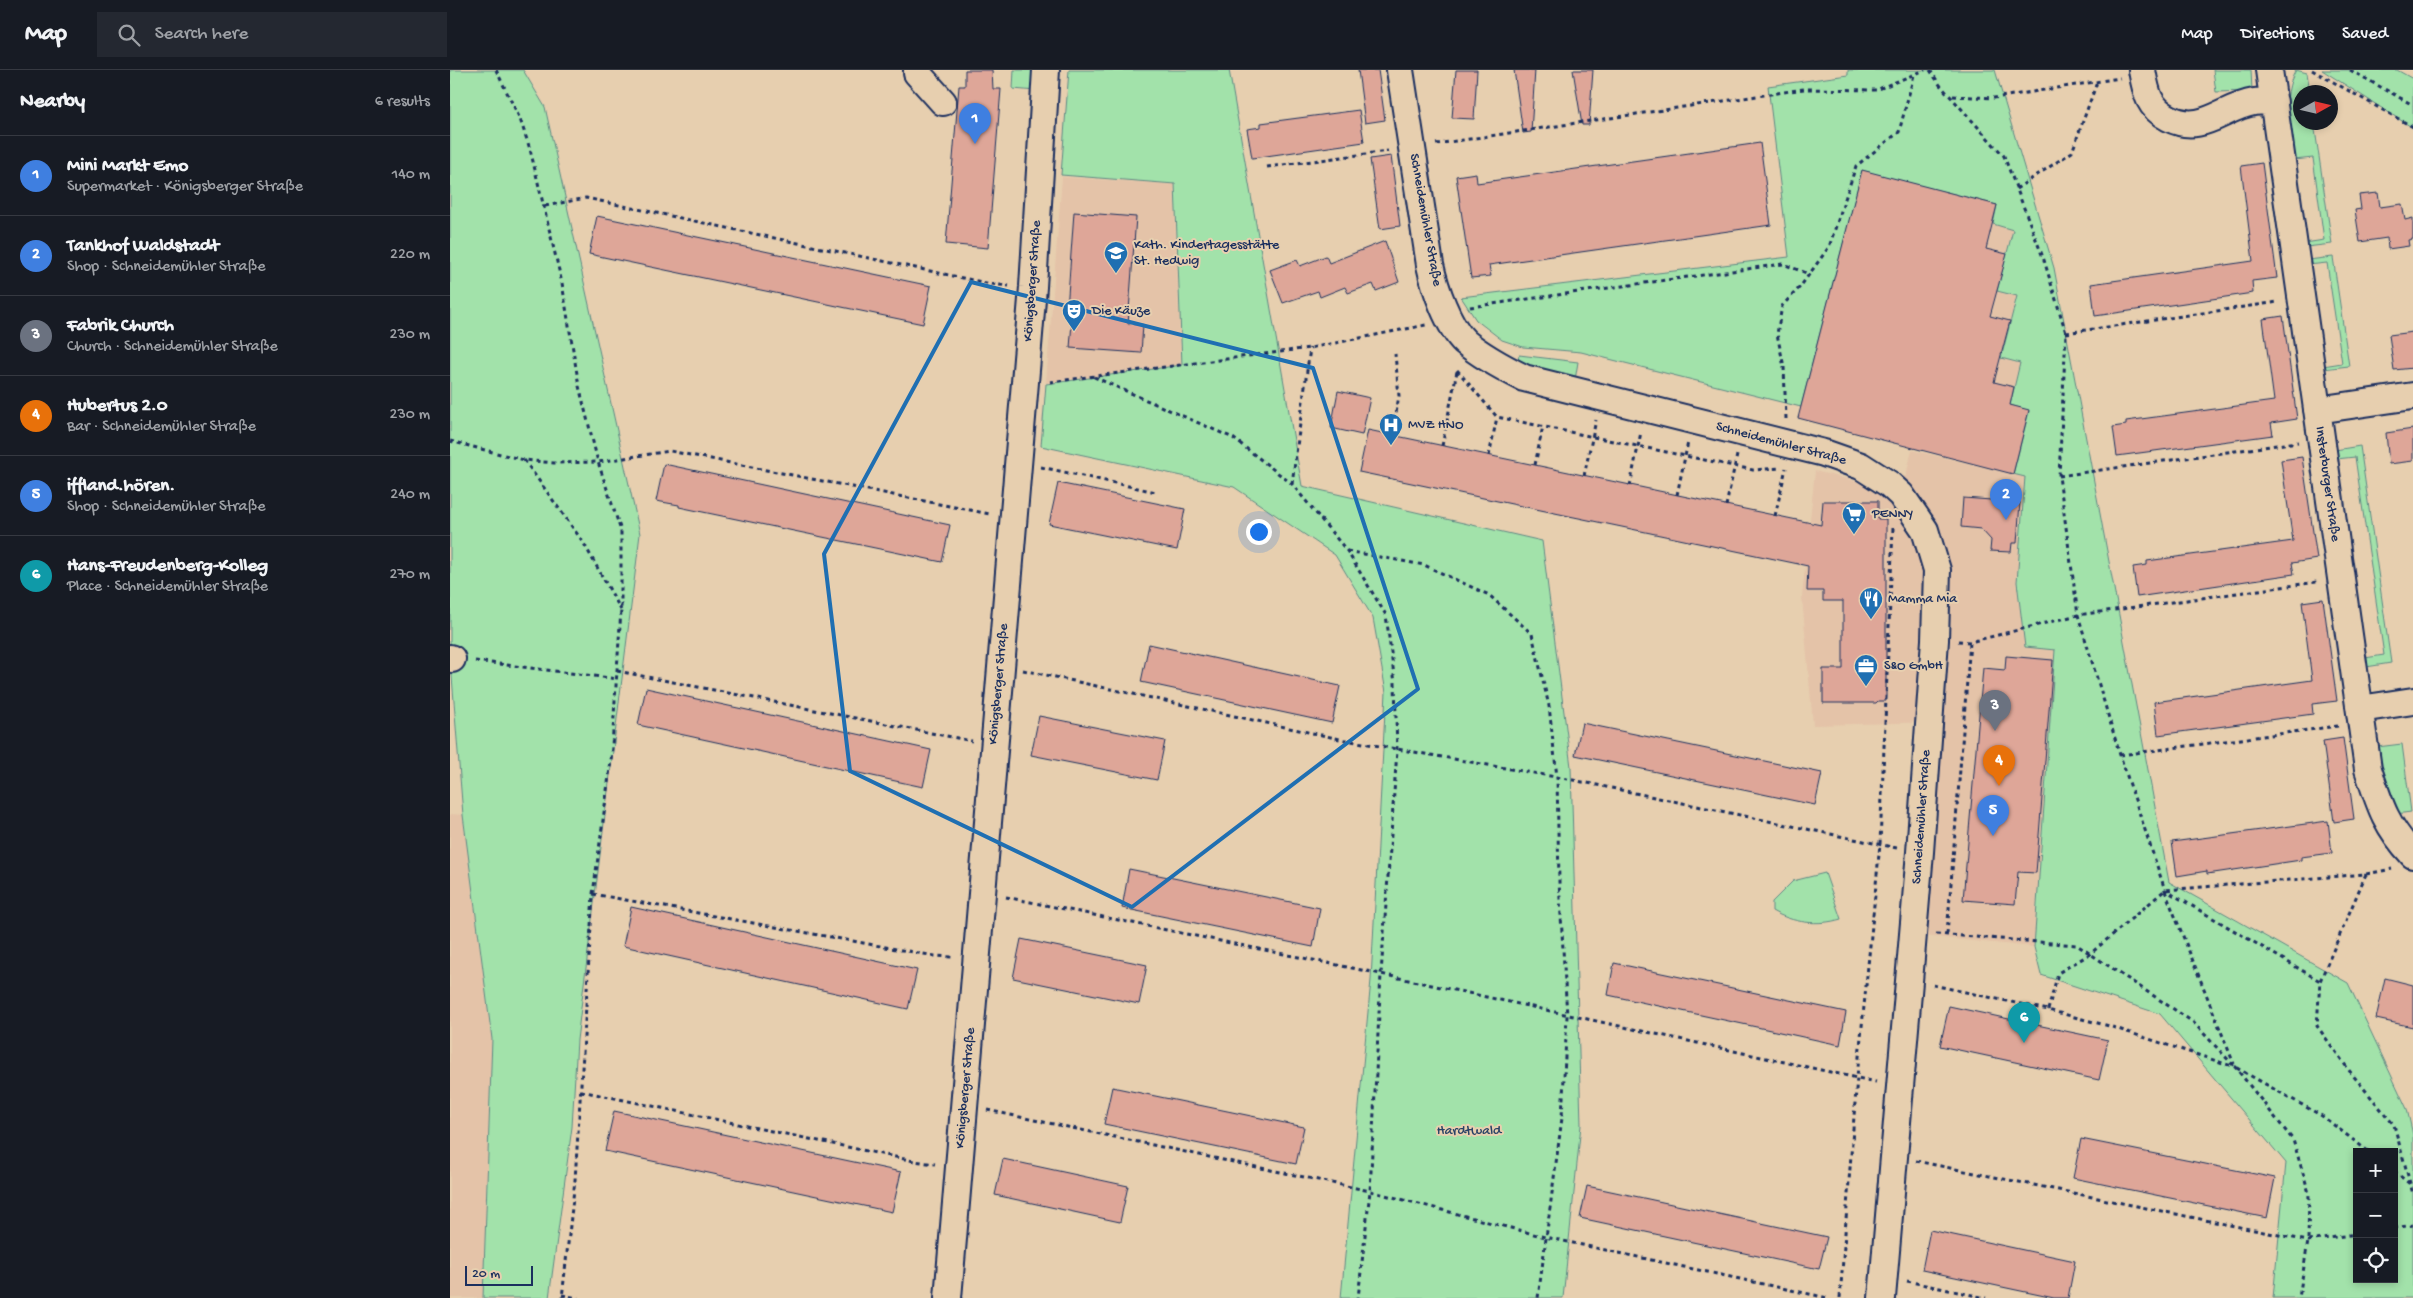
<!DOCTYPE html>
<meta charset="utf-8">
<style>
:root{--surface:#171b24;--page:#242831;--text:#f1f3f6;--muted:#9ea1a6;--line:#363941;--accent:#2563eb}
body{margin:0;font-family:"Gochi Hand",sans-serif;background:var(--page);color:var(--text)}
.controls{position:absolute;right:15px;bottom:15px;display:grid;overflow:hidden;border-radius:0px;box-shadow:0 2px 8px #0003}
.controls button{width:45px;height:45px;display:grid;place-items:center;padding:0;border:0;border-bottom:1px solid var(--line);background:var(--surface);color:var(--text);font:25px sans-serif}
.compass{position:absolute;left:1843px;top:15px;width:45px;height:45px;border-radius:50%;background:var(--surface);box-shadow:0 2px 8px #0003;rotate:82deg}
.scale{position:absolute;left:15px;bottom:12px;width:68px;box-sizing:border-box;padding-left:5px;border:2px solid #1b2f5e;border-top:0;font-size:14px;line-height:18px;white-space:nowrap;color:#1b2f5e;-webkit-text-stroke:4px #e7cfaf;paint-order:stroke}
.you{position:absolute;left:808px;top:461px;width:18px;height:18px;margin:-12px;border:4px solid #fff;border-radius:50%;background:#1a73e8;box-shadow:0 0 0 8px #1a73e833}
.badge{display:grid;place-items:center;width:32px;height:32px;border-radius:50%;background:var(--accent);color:#fff;font-size:16px;font-weight:700}
.pin{position:absolute;translate:-50% -41px;filter:drop-shadow(0 1px 2px #0008)}
.pin::after{content:'';position:absolute;top:26px;width:18px;height:15px;background:inherit;clip-path:polygon(0 0,100% 0,50% 100%)}
.list{margin:0;padding:0;list-style:none}
h2{display:flex;justify-content:space-between;align-items:center;height:65px;margin:0;padding:0 20px;font-size:21px}
h2 small{font-size:16px;font-weight:400;color:var(--muted)}
.list li{display:grid;grid-template-columns:32px 1fr auto;gap:15px;align-items:center;box-sizing:border-box;height:80px;padding:0 20px;border-top:1px solid var(--line)}
.list b{display:block;font-size:19px;white-space:nowrap}
.list p{margin:0;font-size:16px;white-space:nowrap;color:var(--muted)}
.list em{font-size:16px;font-style:normal;color:var(--muted)}
.icon{flex:none;width:28px;height:28px;fill:none;stroke:currentColor;stroke-width:2;stroke-linecap:round;stroke-linejoin:round}
.map{position:relative;flex:none;width:1963px;height:1228px;overflow:hidden}
header{display:flex;align-items:center;gap:30px;box-sizing:border-box;height:70px;padding:0 25px;background:var(--surface);border-bottom:1px solid var(--line)}
header strong{font-size:24px}
nav{display:flex;gap:28px;margin-inline-start:auto;font-size:18px}
.search{width:350px;height:45px;background:var(--page);display:flex;align-items:center;gap:12px;box-sizing:border-box;padding:0 18px;border-radius:0px;color:var(--muted);font-size:19px}
main{display:flex}
aside{flex:1;background:var(--surface)}
.map>svg:first-child{display:block}
</style>
<header>
<strong>Map</strong>
<div class="search"><svg class="icon" aria-label="search" viewBox="0 0 24 24"><circle cx="10" cy="10" r="6"/><path d="M15 15l6 6"/></svg>Search here</div>
<nav><a>Map</a><a>Directions</a><a>Saved</a></nav>
</header>
<main>
<aside>
<h2>Nearby<small>6 results</small></h2>
<ul class="list">
<li><span class="badge" style="background:#3f7fe0">1</span><div><b>Mini Markt Emo</b><p>Supermarket · Königsberger Straße</p></div><em>140 m</em></li>
<li><span class="badge" style="background:#3f7fe0">2</span><div><b>Tankhof Waldstadt</b><p>Shop · Schneidemühler Straße</p></div><em>220 m</em></li>
<li><span class="badge" style="background:#6b7280">3</span><div><b>Fabrik Church</b><p>Church · Schneidemühler Straße</p></div><em>230 m</em></li>
<li><span class="badge" style="background:#e8710a">4</span><div><b>Hubertus 2.0</b><p>Bar · Schneidemühler Straße</p></div><em>230 m</em></li>
<li><span class="badge" style="background:#3f7fe0">5</span><div><b>iffland.hören.</b><p>Shop · Schneidemühler Straße</p></div><em>240 m</em></li>
<li><span class="badge" style="background:#0f9aa8">6</span><div><b>Hans-Freudenberg-Kolleg</b><p>Place · Schneidemühler Straße</p></div><em>270 m</em></li>
</ul>
</aside>
<div class="map">
<svg width="1963" height="1228" viewBox="0 0 1963 1228">
<rect width="100%" height="100%" fill="#e7cfaf"/>
<filter id="ink" filterUnits="userSpaceOnUse"><feTurbulence type="fractalNoise" baseFrequency=".02" numOctaves="2"/><feDisplacementMap in="SourceGraphic" scale="10" xChannelSelector="R" yChannelSelector="G"/><feConvolveMatrix kernelMatrix="1 2 1 2 8 2 1 2 1" color-interpolation-filters="sRGB"/></filter>
<g filter="url(#ink)">
<path fill="#e4c3a8" d="M 1412,100 L 1547,135 L 1563,159 L 1547,221 L 1567,226 L 1551,288 L 1570,293 L 1560,335 L 1579,340 L 1563,403 L 1575,407 L 1567,512 L 1576,577 L 1605,580 L 1584,877 L 1473,866 L 1490,652 L 1363,655 L 1352,527 L 1365,401 L 1409,412 L 1456,406 L 1462,380 L 1536,397 L 1348,348 Z
M 612,107 L 724,114 L 731,295 L 596,313 Z
M 0,744 L 13,745 L 42,969 L 33,1228 L 0,1228 Z"/>
<path fill="#a2e2aa" stroke="#5e8884" fill-rule="evenodd" d="M 0,0 L 73,0 L 95,37 L 190,464 L 127,970 L 122,1057 L 99,1228 L 33,1228 L 42,969 L 13,745 L 0,581 Z
M 564,0 L 586,0 L 586,21 L 563,19 Z
M 619,0 L 779,0 L 852,416 L 1092,471 L 1121,697 L 1131,1055 L 1113,1228 L 891,1228 L 921,910 L 936,622 L 923,548 L 885,485 L 784,417 L 591,376 L 596,314 L 732,295 L 725,114 L 611,105 Z
M 1398,0 L 1545,0 L 1604,198 L 1719,812 L 1898,913 L 1957,1039 L 1963,1065 L 1963,1228 L 1823,1228 L 1836,1093 L 1710,944 L 1591,905 L 1584,877 L 1605,580 L 1575,577 L 1567,512 L 1575,407 L 1563,404 L 1579,341 L 1560,335 L 1570,293 L 1551,288 L 1567,226 L 1547,221 L 1563,160 L 1543,154 L 1547,135 L 1412,101 L 1351,337 L 1131,282 L 1073,277 L 1052,270 L 1026,250 L 1011,227 L 1339,187 L 1318,16 L 1398,5 ZM 1907,1082 L 1944,1082 L 1944,1209 L 1907,1209 Z
M 1763,0 L 1801,0 L 1802,21 L 1766,22 Z
M 1846,0 L 1857,3 L 1860,22 L 1850,22 L 1850,52 L 1864,53 L 1882,174 L 1856,177 L 1855,173 L 1874,170 L 1863,88 L 1844,90 C 1840,61 1830,27 1846,0 Z
M 1872,0 L 1947,0 L 1963,9 L 1963,58 Z
M 1883,187 L 1899,296 L 1873,299 L 1873,296 L 1892,293 L 1877,193 L 1858,195 L 1858,190 Z
M 1069,285 L 1128,292 L 1124,316 L 1067,292 Z
M 1910,376 L 1941,593 L 1916,597 L 1915,588 L 1934,585 L 1905,387 L 1886,389 L 1885,380 Z
M 1952,674 L 1961,742 L 1946,744 L 1934,714 L 1927,677 Z
M 1375,803 L 1391,849 C 1368,856 1343,853 1322,841 L 1322,832 L 1343,811 Z"/>
<path fill="#dea698" stroke="#1b2f5e" d="M 515,0 L 542,0 L 543,19 L 551,19 L 538,178 L 496,174 L 509,16 L 515,16 Z
M 908,0 L 928,0 L 935,50 L 915,53 Z
M 1006,0 L 1027,0 L 1024,49 L 1002,48 Z
M 1064,0 L 1085,0 L 1081,62 L 1073,63 Z
M 1123,0 L 1143,0 L 1139,55 L 1132,55 Z
M 909,40 L 914,72 L 802,88 L 797,59 L 811,57 L 811,53 Z
M 1310,73 L 1321,155 L 1039,195 L 1041,206 L 1021,208 L 1006,106 L 1026,103 L 1027,113 Z
M 941,86 L 950,156 L 930,159 L 920,89 Z
M 1812,93 L 1827,208 L 1802,211 L 1803,223 L 1645,246 L 1641,214 L 1803,191 L 1791,96 Z
M 1412,100 L 1547,135 L 1536,179 L 1557,184 L 1540,246 L 1560,251 L 1544,312 L 1564,317 L 1560,335 L 1579,340 L 1563,404 L 1348,348 Z
M 1928,123 L 1930,137 L 1952,134 L 1955,150 L 1963,148 L 1963,169 L 1958,170 L 1959,176 L 1938,179 L 1937,168 L 1910,172 L 1905,140 L 1911,139 L 1909,125 Z
M 624,142 L 686,147 L 678,254 L 693,255 L 691,283 L 620,278 L 623,239 L 617,239 Z
M 147,146 L 481,216 L 473,254 L 139,184 Z
M 935,171 L 949,212 L 926,221 L 923,214 L 898,223 L 895,217 L 870,227 L 868,221 L 833,233 L 820,200 L 847,190 L 850,196 L 876,186 L 879,193 Z
M 1833,246 L 1847,349 L 1821,353 L 1823,365 L 1667,386 L 1663,357 L 1676,355 L 1676,351 L 1824,331 L 1813,249 Z
M 1963,262 L 1963,298 L 1944,300 L 1939,265 Z
M 888,321 L 920,328 L 912,365 L 881,358 Z
M 1963,359 L 1963,391 L 1939,394 L 1936,363 Z
M 918,360 L 1371,455 L 1373,431 L 1428,431 L 1428,449 L 1436,449 L 1436,631 L 1428,631 L 1426,633 L 1373,633 L 1373,599 L 1393,599 L 1393,531 L 1373,531 L 1373,521 L 1357,521 L 1358,496 L 909,402 Z
M 1852,387 L 1867,489 L 1842,493 L 1844,504 L 1687,527 L 1683,497 L 1697,495 L 1697,491 L 1843,471 L 1831,390 Z
M 214,394 L 500,455 L 492,492 L 229,437 L 229,435 L 206,431 Z
M 608,413 L 735,439 L 727,480 L 599,454 Z
M 1513,428 L 1570,432 L 1567,473 L 1562,473 L 1561,482 L 1540,481 L 1541,470 L 1531,459 L 1511,457 Z
M 1873,529 L 1887,631 L 1862,634 L 1863,644 L 1708,665 L 1704,632 L 1862,610 L 1852,532 Z
M 699,574 L 890,616 L 882,653 L 691,612 Z
M 1556,586 L 1603,590 L 1586,803 L 1568,802 L 1565,834 L 1513,830 L 1533,598 L 1555,600 Z
M 196,618 L 481,680 L 473,717 L 188,655 Z
M 589,646 L 715,671 L 707,710 L 581,685 Z
M 1132,653 L 1372,703 L 1365,735 L 1125,685 Z
M 1893,668 L 1904,749 L 1884,752 L 1873,671 Z
M 1878,751 L 1882,783 L 1851,787 L 1851,790 L 1757,804 L 1757,801 L 1727,806 L 1722,772 Z
M 679,799 L 870,838 L 863,877 L 672,838 Z
M 181,837 L 467,900 L 458,939 L 173,876 Z
M 571,869 L 697,895 L 689,934 L 563,908 Z
M 1164,893 L 1396,942 L 1390,975 L 1158,925 Z
M 1935,908 L 1963,915 L 1963,957 L 1926,949 Z
M 1499,936 L 1568,951 L 1569,947 L 1588,951 L 1587,955 L 1658,970 L 1649,1010 L 1490,976 Z
M 662,1017 L 854,1057 L 846,1094 L 654,1054 Z
M 164,1041 L 451,1102 L 442,1142 L 155,1081 Z
M 1631,1069 L 1825,1108 L 1817,1148 L 1623,1108 Z
M 553,1089 L 678,1116 L 670,1152 L 545,1125 Z
M 1137,1116 L 1377,1167 L 1369,1199 L 1130,1148 Z
M 1480,1160 L 1625,1191 L 1618,1228 L 1604,1228 L 1472,1200 Z"/>
<g fill="none" stroke-linecap="round" stroke-linejoin="round">
<g stroke="#1b2f5e" stroke-width="30">
<path id="minor" d="M 467,0 L 467,3 L 493,32
M 950,0 L 980,195 C 985,218 998,256 1015,272 C 1033,287 1054,298 1074,308 L 1374,383 L 1411,396 L 1439,414 L 1451,425 L 1475,460 L 1487,500 L 1485,570 L 1470,782 L 1432,1228
M 1692,0 C 1696,22 1698,37 1719,48 C 1752,65 1773,37 1804,32 C 1810,31 1817,32 1824,32
M 1819,0 L 1918,699 C 1930,736 1936,756 1963,785
M 1867,340 L 1963,326
M 0,588 L 2,589
M 1910,639 L 1963,631
M 498,1228 L 583,217 L 596,0"/>
</g>
<path stroke="#1b2f5e" stroke-width="3" stroke-dasharray="4 4" stroke-linecap="butt" d="M 46,0 L 70,49 L 80,79 L 112,213 L 129,316 L 148,392 L 171,461 L 171,540 L 161,691 L 143,824 L 125,1110 L 112,1228
M 1480,0 L 1490,15 L 1554,86 L 1594,190 L 1616,263 L 1609,406 L 1628,545 L 1670,685 L 1715,820 L 1870,911
M 1862,0 L 1963,57
M 1900,0 L 1963,35
M 1503,26 L 1544,28 L 1670,8
M 986,74 L 1354,19 L 1426,20 L 1475,0
M 817,97 L 938,81
M 1566,119 L 1622,82 L 1647,12
M 95,136 L 136,128 L 541,214 L 559,216
M 1020,237 L 1333,194 L 1359,204
M 1616,263 L 1828,232
M 1007,300 L 1047,347 L 1303,400 L 1330,398
M 644,307 L 783,368 L 842,414 L 897,481 L 936,545 L 945,613 L 947,681 L 931,904 L 920,1121 L 908,1228
M 600,312 L 860,278 L 976,255
M 1336,349 L 1334,297 L 1327,264 L 1332,236 L 1350,217 L 1379,177 L 1406,96 L 1449,62 L 1464,5
M 942,366 L 949,326 L 945,284
M 0,371 L 74,390 L 104,393 L 148,392 L 220,381 L 540,444
M 992,376 L 1007,301
M 1039,386 L 1047,347
M 74,390 L 133,472 L 171,540
M 1085,395 L 1093,356
M 591,397 L 706,422
M 1134,406 L 1146,350
M 1609,406 L 1848,372
M 842,414 L 860,278
M 1180,416 L 1191,362
M 1227,425 L 1238,372
M 1276,436 L 1287,385
M 1325,446 L 1336,398
M 897,481 L 974,495 L 1039,525 L 1082,564 L 1099,636 L 1107,707 L 1109,812 L 1117,946 L 1112,1048 L 1088,1228
M 1508,571 L 1520,572 L 1628,545 L 1867,512
M 25,591 L 167,609
M 573,600 L 890,669 L 1123,710 L 1447,778
M 167,601 L 522,671
M 1670,685 L 1888,656
M 1916,804 L 1870,911 L 1867,956 L 1901,1003 L 1944,1055 L 1963,1124
M 1715,821 L 1784,994
M 143,824 L 485,886 L 502,887
M 556,827 L 931,904 L 1426,1012
M 1486,864 L 1627,875 L 1743,952 L 1785,997 L 1872,1046 L 1919,1082
M 1497,864 L 1520,572
M 1483,915 L 1598,940 L 1659,956 L 1785,997 L 1843,1070 L 1859,1123 L 1858,1171 L 1849,1228
M 1598,940 L 1608,903 L 1640,884 L 1715,820 L 1916,804 L 1942,799
M 131,1021 L 464,1091 L 485,1094
M 537,1040 L 920,1121 L 1095,1167 L 1378,1228
M 1466,1091 L 1858,1171 L 1907,1164
M 1944,1101 L 1961,1115
M 1944,1158 L 1963,1155
M 1457,1211 L 1536,1228
M 112,1225 L 128,1228
M 1390,1228 L 1407,1007 L 1430,774 L 1443,458"/>
<use href="#minor" stroke="#e7cfaf" stroke-width="26"/>
</g>
</g>
<path fill="none" stroke="#1f6fb2" stroke-width="4" stroke-linejoin="round" d="M 521,212 L 863,298 L 968,619 L 682,837 L 400,701 L 374,484 Z"/>
<defs>
<g id="school-pin" transform="scale(1.25)"><path d="M0 17L-7.5 6A9.5 9.5 0 1 1 7.5 6Z" fill="#1f6fb2" stroke="#e7cfaf"/><path d="M0-5L7-2L0 1L-7-2ZM-4 1L0 2.5L4 1V4Q0 6-4 4Z" fill="#fff"/></g>
<g id="theatre-pin" transform="scale(1.25)"><path d="M0 17L-7.5 6A9.5 9.5 0 1 1 7.5 6Z" fill="#1f6fb2" stroke="#e7cfaf"/><path d="M-5-5.5Q0-4 5-5.5V0Q5 5 0 6Q-5 5-5 0ZM-3.3-2.5H-1v1.5H-3.3ZM1-2.5H3.3v1.5H1ZM-2.8 1Q0 5.5 2.8 1Z" fill="#fff"/></g>
<g id="hospital-pin" transform="scale(1.25)"><path d="M0 17L-7.5 6A9.5 9.5 0 1 1 7.5 6Z" fill="#1f6fb2" stroke="#e7cfaf"/><path d="M-5-5h3v3.5h4V-5h3V5h-3V1.5h-4V5h-3Z" fill="#fff"/></g>
<g id="supermarket-pin" transform="scale(1.25)"><path d="M0 17L-7.5 6A9.5 9.5 0 1 1 7.5 6Z" fill="#1f6fb2" stroke="#e7cfaf"/><path d="M-6-5.5h2.5l.6 2H6L4.5 2H-2.5L-4.4-4H-6ZM-1.5 3.2a1.3 1.3 0 1 0 .1 0ZM3 3.2a1.3 1.3 0 1 0 .1 0Z" fill="#fff"/></g>
<g id="restaurant-pin" transform="scale(1.25)"><path d="M0 17L-7.5 6A9.5 9.5 0 1 1 7.5 6Z" fill="#1f6fb2" stroke="#e7cfaf"/><path d="M-5-6h1v4h1v-4h1v4h1v-4h1v5L-1.5 .5V6h-2V.5L-5-1ZM5-6V6H3V1.5H1.5Q1.5-4 5-6Z" fill="#fff"/></g>
<g id="office-pin" transform="scale(1.25)"><path d="M0 17L-7.5 6A9.5 9.5 0 1 1 7.5 6Z" fill="#1f6fb2" stroke="#e7cfaf"/><path d="M-6-3h4V-5.5h4V-3h4V5H-6ZM-1-4.5V-3h2v-1.5ZM-6 0V1H6V0Z" fill="#fff"/></g>
</defs>
<g fill-rule="evenodd">
<use href="#school-pin" x="666" y="183"/>
<use href="#theatre-pin" x="624" y="241"/>
<use href="#hospital-pin" x="941" y="355"/>
<use href="#supermarket-pin" x="1404" y="444"/>
<use href="#restaurant-pin" x="1421" y="529"/>
<use href="#office-pin" x="1416" y="596"/>
</g>
<g text-anchor="middle" dominant-baseline="central" stroke-width="4" stroke-linejoin="round" paint-order="stroke">
<g font-size="14" fill="#1b2f5e" stroke="#e7cfaf">
<text transform="translate(975 150) rotate(80)">Schneidemühler Straße</text>
<text transform="translate(583 211) rotate(-86)">Königsberger Straße</text>
<text transform="translate(1331 374) rotate(15)">Schneidemühler Straße</text>
<text transform="translate(1877 414) rotate(82)">Insterburger Straße</text>
<text transform="translate(549 614) rotate(-85)">Königsberger Straße</text>
<text transform="translate(1472 747) rotate(-86)">Schneidemühler Straße</text>
<text transform="translate(516 1018) rotate(-85)">Königsberger Straße</text>
</g>
<g font-size="14" fill="#1b2f5e" stroke="#e7cfaf" text-anchor="start">
<text x="684" y="175">Kath. Kindertagesstätte<tspan x="684" dy="16">St. Hedwig</tspan></text>
<text x="642" y="241">Die Käuze</text>
<text x="958" y="355">MVZ HNO</text>
<text x="1422" y="444">PENNY</text>
<text x="1438" y="529">Mamma Mia</text>
<text x="1434" y="596">S&amp;O GmbH</text>
</g>
<g font-size="14" fill="#284166" stroke="#e7cfaf">
<text x="1019" y="1061">Hardtwald</text>
</g>
</g>
</svg>
<div class="controls">
<button>+</button>
<button>−</button>
<button><svg class="icon" aria-label="locate" viewBox="0 0 24 24"><circle cx="12" cy="12" r="6"/><path d="M12 2v4M12 18v4M2 12h4M18 12h4"/></svg></button>
</div>
<svg class="compass" viewBox="-18 -18 36 36"><path d="M0-13l5 13h-10z" fill="#e53935"/><path d="M0 13l5-13h-10z" fill="#9ea1a6"/></svg>
<div class="scale">20 m</div>
<div class="you"></div>
<div class="pin badge" style="left:525px;top:74px;background:#3f7fe0">1</div>
<div class="pin badge" style="left:1556px;top:450px;background:#3f7fe0">2</div>
<div class="pin badge" style="left:1545px;top:661px;background:#6b7280">3</div>
<div class="pin badge" style="left:1549px;top:716px;background:#e8710a">4</div>
<div class="pin badge" style="left:1543px;top:766px;background:#3f7fe0">5</div>
<div class="pin badge" style="left:1574px;top:973px;background:#0f9aa8">6</div>
</div>
</main>
